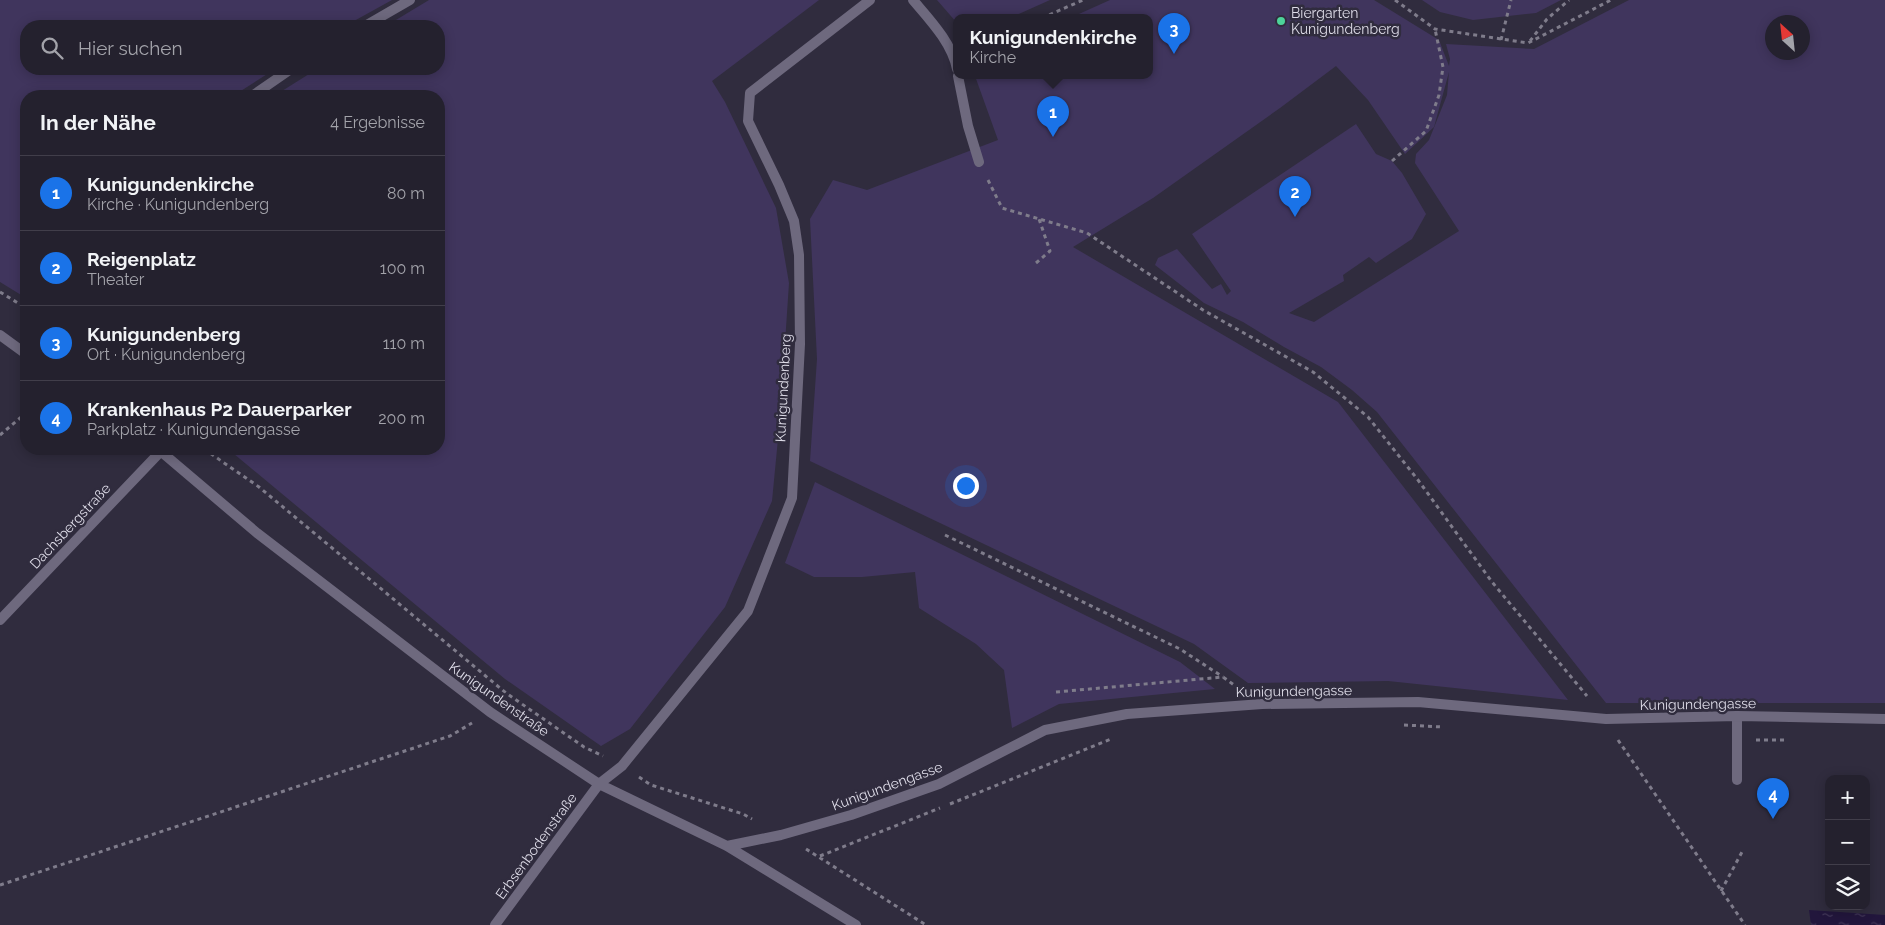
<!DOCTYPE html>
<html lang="de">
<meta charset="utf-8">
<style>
:root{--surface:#24212e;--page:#2c2936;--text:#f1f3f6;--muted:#a3a3aa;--line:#413e4a;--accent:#1a73e8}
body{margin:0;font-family:Raleway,sans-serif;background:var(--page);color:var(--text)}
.controls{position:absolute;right:15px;bottom:15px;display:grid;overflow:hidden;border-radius:10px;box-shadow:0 2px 12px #0003}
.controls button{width:45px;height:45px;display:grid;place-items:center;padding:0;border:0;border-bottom:1px solid var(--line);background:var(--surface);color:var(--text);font:25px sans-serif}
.compass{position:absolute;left:1765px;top:15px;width:45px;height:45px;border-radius:50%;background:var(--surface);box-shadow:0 2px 12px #0003;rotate:333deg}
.you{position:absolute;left:965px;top:485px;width:18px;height:18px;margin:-12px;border:4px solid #fff;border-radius:50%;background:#1a73e8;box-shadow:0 0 0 8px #1a73e833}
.badge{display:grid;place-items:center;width:32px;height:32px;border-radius:50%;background:var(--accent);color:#fff;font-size:16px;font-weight:700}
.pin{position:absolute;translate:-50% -41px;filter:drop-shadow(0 1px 2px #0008)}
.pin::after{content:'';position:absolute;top:26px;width:18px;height:15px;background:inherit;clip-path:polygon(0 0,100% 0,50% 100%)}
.popup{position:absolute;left:953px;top:14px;width:200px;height:65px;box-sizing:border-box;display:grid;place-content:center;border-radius:10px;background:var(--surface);filter:drop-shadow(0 1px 4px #0005);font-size:16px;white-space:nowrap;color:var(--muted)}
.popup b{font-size:19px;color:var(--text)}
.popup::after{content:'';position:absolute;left:50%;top:100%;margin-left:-10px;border:10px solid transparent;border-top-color:var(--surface)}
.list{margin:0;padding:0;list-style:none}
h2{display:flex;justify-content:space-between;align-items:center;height:65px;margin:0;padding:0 20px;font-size:21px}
h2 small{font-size:16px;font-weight:400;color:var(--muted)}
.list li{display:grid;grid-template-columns:32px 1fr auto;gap:15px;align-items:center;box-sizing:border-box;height:75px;padding:0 20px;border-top:1px solid var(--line)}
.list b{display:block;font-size:19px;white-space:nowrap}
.list p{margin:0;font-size:16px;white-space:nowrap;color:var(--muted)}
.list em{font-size:16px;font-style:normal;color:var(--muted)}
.icon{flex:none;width:28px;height:28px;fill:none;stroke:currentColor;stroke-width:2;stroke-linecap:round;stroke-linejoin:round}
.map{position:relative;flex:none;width:1885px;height:925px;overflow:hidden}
.search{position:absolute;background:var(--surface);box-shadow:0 2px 12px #0003;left:20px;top:20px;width:425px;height:55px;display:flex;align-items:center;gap:12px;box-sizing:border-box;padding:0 18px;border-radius:20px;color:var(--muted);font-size:19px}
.panel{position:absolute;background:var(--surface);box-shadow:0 2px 12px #0003;left:20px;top:90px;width:425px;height:365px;border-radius:20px}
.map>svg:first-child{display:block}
</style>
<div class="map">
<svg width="1885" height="925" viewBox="0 0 1885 925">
<defs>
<pattern id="water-ripples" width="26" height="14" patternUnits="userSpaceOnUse" patternTransform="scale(1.25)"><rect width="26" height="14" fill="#22163c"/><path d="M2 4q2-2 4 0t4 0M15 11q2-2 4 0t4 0" fill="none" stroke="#423758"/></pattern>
</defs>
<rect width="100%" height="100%" fill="#302c3e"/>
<path fill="#40355d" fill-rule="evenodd" d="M 0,0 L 392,0 L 345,26 L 26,26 L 26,69 L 275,69 L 233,96 L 26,96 L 26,298 L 0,282 Z
M 429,0 L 819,0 L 712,81 L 725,102 L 776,208 L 789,283 L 780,418 L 772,501 L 725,607 L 630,729 L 601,746 L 505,679 L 228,449 L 439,449 L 439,96 L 274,96 L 317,69 L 439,69 L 439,26 L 386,26 Z
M 937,0 L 1050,0 L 1010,18 L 957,18 L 957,23 Z
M 1110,0 L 1374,0 L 1439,40 L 1449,66 L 1450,59 L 1446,44 L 1534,49 L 1629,0 L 1885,0 L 1885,703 L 1606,703 L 1377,412 L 1352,390 L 1321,367 L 1284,347 L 1243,322 L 1204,303 L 1155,265 L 1158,258 L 1177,249 L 1212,289 L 1221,284 L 1227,295 L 1231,291 L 1192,234 L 1356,124 L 1376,154 L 1392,161 L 1402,173 L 1426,214 L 1412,239 L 1376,263 L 1369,257 L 1343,275 L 1344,281 L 1289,313 L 1314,322 L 1459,231 L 1415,163 L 1416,154 L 1429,140 L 1447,95 L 1449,72 L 1434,127 L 1405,154 L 1368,100 L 1336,66 L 1280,108 L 1153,198 L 1073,247 L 1338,402 L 1568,700 L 1388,681 L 1248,683 L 1194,644 L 810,461 L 817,359 L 810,219 L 833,180 L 867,190 L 998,140 L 975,76 L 1149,76 L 1149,18 L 1070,18 ZM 1772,22 L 1802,22 L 1802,52 L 1772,52 Z
M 1422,0 L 1561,0 L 1536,13 L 1473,20 L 1440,12 Z
M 815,482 L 1180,662 L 1215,689 L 1059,704 L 1012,728 L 1004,670 L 976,644 L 919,608 L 915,572 L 862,577 L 814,577 L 785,563 Z"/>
<path fill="url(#water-ripples)" d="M 1809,910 L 1885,915 L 1885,925 L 1811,925 Z"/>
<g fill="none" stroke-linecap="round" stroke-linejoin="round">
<path stroke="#7f7c8b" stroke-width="3" stroke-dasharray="4 4" stroke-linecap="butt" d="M 1395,0 L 1435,29 L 1528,43 L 1611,0
M 1042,18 L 1083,0
M 1501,40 L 1511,0
M 1530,41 L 1547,19 L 1569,0
M 1392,161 L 1426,131 L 1439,95 L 1443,67 L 1435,29
M 988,180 L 1002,208 L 1087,233 L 1203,310 L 1313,372 L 1368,417 L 1418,480 L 1492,582 L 1587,696
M 1036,263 L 1050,251 L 1039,219
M 0,292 L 26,308
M 0,435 L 26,413
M 204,449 L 259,487 L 506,693 L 584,747 L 603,756
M 945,535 L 1180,649 L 1223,677
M 1056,692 L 1223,677 L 1234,685
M 1404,725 L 1443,727
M 1618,740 L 1745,925
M 1756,740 L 1785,740
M 639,777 L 651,785 L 743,814 L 752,819
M 950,804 L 1111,739
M 806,849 L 926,925
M 820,856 L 940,808
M 0,885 L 450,736 L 472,723
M 1721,891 L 1742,852"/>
<path stroke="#6e697e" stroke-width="10" d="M 1737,716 L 1737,780"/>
<path stroke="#6e697e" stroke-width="10" d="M 913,0 C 930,20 952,43 957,69
M 365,26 L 410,0
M 958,76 L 968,126 L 979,162
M 252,96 L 291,69
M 0,335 L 26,354
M 158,449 L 257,533 L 490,712 L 599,784 L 727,846 L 856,925
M 0,620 L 163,449
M 727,846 L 781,835 L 851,815 L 939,784 L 1045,730 L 1127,714 L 1262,704 L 1418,702 L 1606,719 L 1737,716 L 1885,719
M 495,925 L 599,784 L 622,766 L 748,611 L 792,498 L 800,344 L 799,255 L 794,221 L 779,185 L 748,121 L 750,93 L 870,0"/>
</g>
<circle fill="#4dd39a" stroke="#302c3e" stroke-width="2" cx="1281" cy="21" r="5"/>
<g text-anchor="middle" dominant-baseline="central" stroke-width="5" stroke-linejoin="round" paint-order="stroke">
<g font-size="14" fill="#dedce8" stroke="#302c3e" text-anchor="start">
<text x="1291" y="13">Biergarten<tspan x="1291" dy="16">Kunigundenberg</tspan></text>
</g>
<g font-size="14" fill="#dedce8" stroke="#302c3e">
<text transform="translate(783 388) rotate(-87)">Kunigundenberg</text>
<text transform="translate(70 526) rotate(-47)">Dachsbergstraße</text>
<text transform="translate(1294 691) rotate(-1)">Kunigundengasse</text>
<text transform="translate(499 699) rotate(35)">Kunigundenstraße</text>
<text transform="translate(1698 704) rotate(-1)">Kunigundengasse</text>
<text transform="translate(887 786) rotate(-20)">Kunigundengasse</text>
<text transform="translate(536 846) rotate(-54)">Erbsenbodenstraße</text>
</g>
</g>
</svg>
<div class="controls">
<button>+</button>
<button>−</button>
<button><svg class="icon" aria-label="layers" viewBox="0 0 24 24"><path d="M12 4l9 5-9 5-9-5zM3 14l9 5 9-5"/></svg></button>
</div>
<svg class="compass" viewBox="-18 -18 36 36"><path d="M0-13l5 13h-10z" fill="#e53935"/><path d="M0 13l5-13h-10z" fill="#a3a3aa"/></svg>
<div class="you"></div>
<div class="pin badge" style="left:1053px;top:137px">1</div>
<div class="popup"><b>Kunigundenkirche</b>Kirche</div>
<div class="pin badge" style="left:1295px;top:217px">2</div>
<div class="pin badge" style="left:1174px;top:54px">3</div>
<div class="pin badge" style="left:1773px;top:819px">4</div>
<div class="search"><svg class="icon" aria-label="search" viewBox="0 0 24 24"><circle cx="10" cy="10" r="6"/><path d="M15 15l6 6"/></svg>Hier suchen</div>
<section class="panel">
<h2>In der Nähe<small>4 Ergebnisse</small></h2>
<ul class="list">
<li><span class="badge">1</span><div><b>Kunigundenkirche</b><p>Kirche · Kunigundenberg</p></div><em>80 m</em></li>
<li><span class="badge">2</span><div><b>Reigenplatz</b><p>Theater</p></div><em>100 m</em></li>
<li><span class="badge">3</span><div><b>Kunigundenberg</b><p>Ort · Kunigundenberg</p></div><em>110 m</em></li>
<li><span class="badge">4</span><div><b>Krankenhaus P2 Dauerparker</b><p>Parkplatz · Kunigundengasse</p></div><em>200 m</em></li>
</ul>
</section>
</div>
